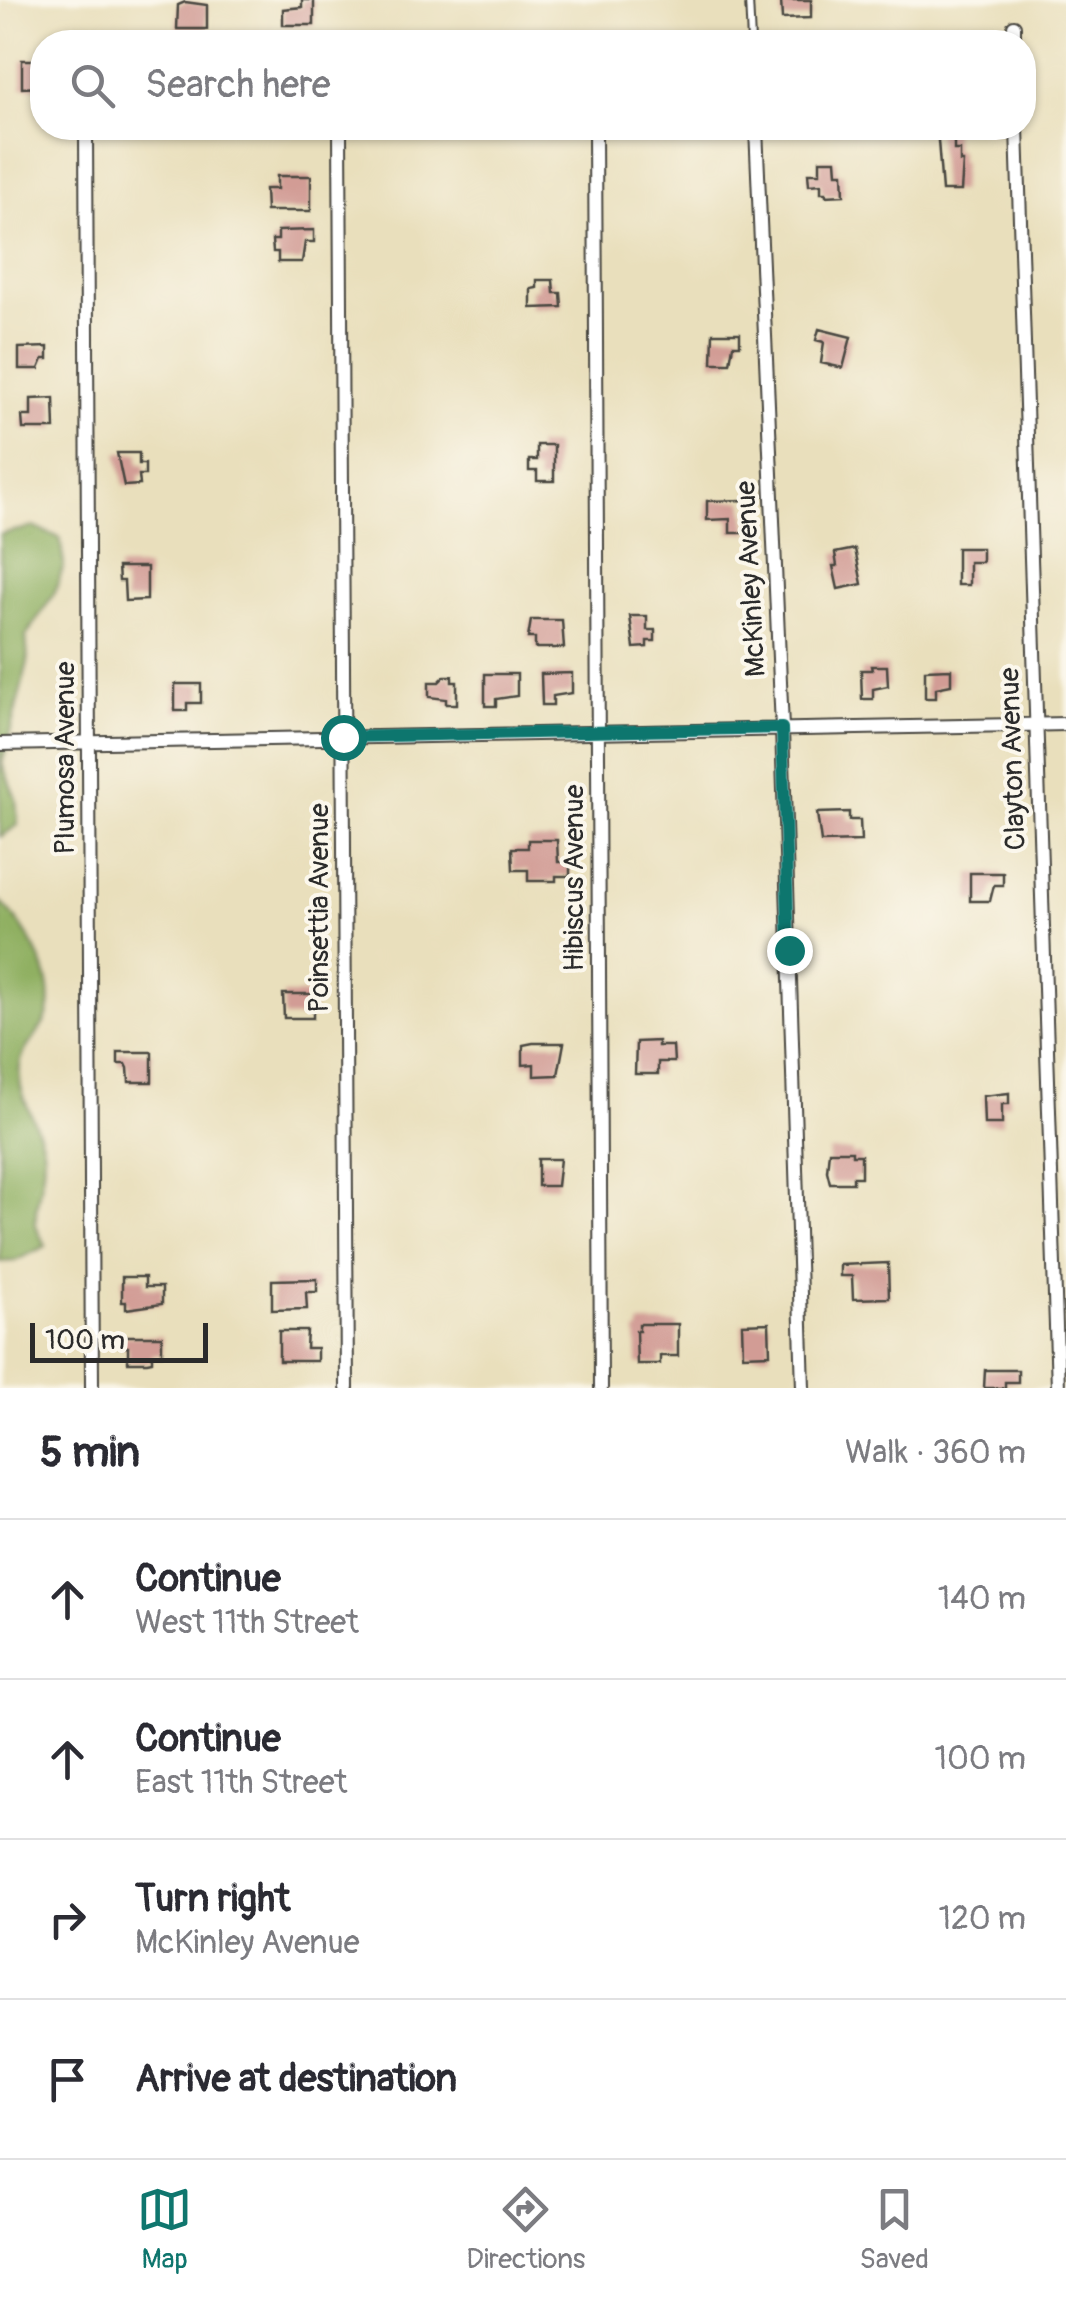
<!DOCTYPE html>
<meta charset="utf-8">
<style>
:root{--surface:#fff;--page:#f7f7f7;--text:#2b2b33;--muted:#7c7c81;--line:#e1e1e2;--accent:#0f766e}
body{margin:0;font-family:Pangolin,sans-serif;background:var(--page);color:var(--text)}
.scale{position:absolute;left:30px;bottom:25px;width:178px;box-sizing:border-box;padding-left:10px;border:5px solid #2b2b2b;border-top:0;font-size:28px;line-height:35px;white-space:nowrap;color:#2b2b2b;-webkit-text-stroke:8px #fbf7ec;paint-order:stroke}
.stop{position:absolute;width:30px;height:30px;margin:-22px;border:8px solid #0f766e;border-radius:50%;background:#fff}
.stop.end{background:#0f766e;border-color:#fff;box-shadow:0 2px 10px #0008}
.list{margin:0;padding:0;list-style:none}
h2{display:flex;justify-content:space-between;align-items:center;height:130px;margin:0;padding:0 40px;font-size:42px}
h2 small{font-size:32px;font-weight:400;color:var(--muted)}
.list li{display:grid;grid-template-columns:65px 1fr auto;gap:30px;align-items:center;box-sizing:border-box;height:160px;padding:0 40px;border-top:2px solid var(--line)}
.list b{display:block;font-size:38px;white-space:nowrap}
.list p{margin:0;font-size:32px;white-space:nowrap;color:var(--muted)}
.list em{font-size:32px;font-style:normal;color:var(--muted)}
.icon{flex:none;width:55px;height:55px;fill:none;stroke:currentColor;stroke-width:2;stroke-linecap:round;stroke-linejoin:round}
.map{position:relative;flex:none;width:1066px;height:1388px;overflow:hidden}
.search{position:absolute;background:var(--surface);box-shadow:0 2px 8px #0004;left:30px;right:30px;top:30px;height:110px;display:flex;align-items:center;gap:25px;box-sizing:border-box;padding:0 35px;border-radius:40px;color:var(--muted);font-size:38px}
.sheet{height:770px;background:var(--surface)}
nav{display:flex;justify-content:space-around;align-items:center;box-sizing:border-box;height:140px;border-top:2px solid var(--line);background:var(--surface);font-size:28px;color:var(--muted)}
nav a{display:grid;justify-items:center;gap:5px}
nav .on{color:var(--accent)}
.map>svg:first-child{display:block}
</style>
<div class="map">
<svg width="1066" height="1388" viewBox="0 0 1066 1388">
<rect width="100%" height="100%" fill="#fbf7ec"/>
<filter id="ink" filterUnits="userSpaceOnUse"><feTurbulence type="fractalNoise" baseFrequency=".01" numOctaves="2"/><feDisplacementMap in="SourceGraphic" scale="20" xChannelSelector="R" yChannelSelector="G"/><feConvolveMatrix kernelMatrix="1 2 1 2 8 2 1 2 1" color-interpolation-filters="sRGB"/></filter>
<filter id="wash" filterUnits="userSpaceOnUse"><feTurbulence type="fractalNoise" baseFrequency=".0048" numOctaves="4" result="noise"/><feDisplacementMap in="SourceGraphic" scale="40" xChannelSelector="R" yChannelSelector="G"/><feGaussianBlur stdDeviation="2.25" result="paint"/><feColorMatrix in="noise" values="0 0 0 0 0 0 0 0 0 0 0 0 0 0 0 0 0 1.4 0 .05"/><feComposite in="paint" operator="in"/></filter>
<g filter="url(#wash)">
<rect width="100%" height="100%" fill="#e9dfbc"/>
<path fill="#90b062" stroke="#5e6e46" stroke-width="2.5" d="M 33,527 L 60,538 L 64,565 L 55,592 L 26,636 L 28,662 L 2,764 L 16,799 L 18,825 L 0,837 L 0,534 Z
M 0,901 C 26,926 61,981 46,1019 C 39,1035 22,1048 20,1066 C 16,1097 38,1120 43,1148 C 47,1175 33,1203 36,1225 C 37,1232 43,1240 46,1246 L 15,1261 L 0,1262 Z"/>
<g id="blocks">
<path fill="#d29c95" d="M 302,0 L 314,0 L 314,25 L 283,25 L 283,9 L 302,7 Z
M 781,0 L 811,0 L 811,18 L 782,19 Z
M 185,2 L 207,5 L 207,29 L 177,29 L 178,5 Z
M 22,60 L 42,60 L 42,87 L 22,88 Z
M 937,128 L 954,129 L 954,150 L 960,150 L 960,162 L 963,162 L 961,191 L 942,191 Z
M 820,160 L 836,160 L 837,173 L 843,173 L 844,195 L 826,196 L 826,193 L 821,193 L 821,184 L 809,185 L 808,173 L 820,173 Z
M 277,176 L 311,176 L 311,211 L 266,211 L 265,189 L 277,189 Z
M 314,230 L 314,242 L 305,242 L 302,262 L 278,262 L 278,252 L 273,252 L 272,240 L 278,240 L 278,231 Z
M 537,280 L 553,280 L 554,293 L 561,293 L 562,307 L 531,308 L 531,289 L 537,288 Z
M 819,329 L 851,337 L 843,368 L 821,363 L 824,342 L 816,340 Z
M 713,333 L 740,333 L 740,345 L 733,345 L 730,363 L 712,363 Z
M 48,347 L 48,359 L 43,359 L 39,369 L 19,369 L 19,348 Z
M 54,398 L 55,429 L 23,429 L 22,416 L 31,416 L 31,399 Z
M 537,445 L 554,445 L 554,481 L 537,481 L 537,471 L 529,471 L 529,460 L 537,460 Z
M 117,453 L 139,453 L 139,464 L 145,464 L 145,475 L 139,475 L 140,485 L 124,486 Z
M 743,500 L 748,533 L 730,533 L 730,519 L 707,520 L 707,501 Z
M 957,548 L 982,548 L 982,562 L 969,562 L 969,585 L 957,585 Z
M 855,549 L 862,584 L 838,589 L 833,566 L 837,566 L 835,553 Z
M 118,567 L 147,567 L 147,600 L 125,601 L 124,581 L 119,581 Z
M 630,616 L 647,616 L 647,630 L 655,630 L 655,641 L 647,641 L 647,647 L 634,648 Z
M 531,620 L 562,620 L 564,648 L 535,648 L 535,638 L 528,638 Z
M 871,666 L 887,666 L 888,686 L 873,689 L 873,699 L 862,699 L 861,670 L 872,670 Z
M 951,669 L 951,685 L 936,688 L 936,698 L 925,698 L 925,670 Z
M 572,673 L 572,693 L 553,696 L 553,705 L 542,705 L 541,674 Z
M 485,674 L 517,674 L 517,696 L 496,699 L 496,706 L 485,706 Z
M 445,676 L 452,676 L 452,682 L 457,682 L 457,704 L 446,704 L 446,699 L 429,697 L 429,682 L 439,682 Z
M 175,684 L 201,684 L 201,703 L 187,703 L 187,711 L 175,711 Z
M 849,812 L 849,820 L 860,820 L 861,841 L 821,842 L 817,813 Z
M 528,840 L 557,840 L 558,862 L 570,862 L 570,876 L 556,876 L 556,881 L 528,881 L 528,870 L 513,870 L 512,848 L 528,848 Z
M 970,873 L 1003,873 L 1003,885 L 994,885 L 990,901 L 970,901 Z
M 283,994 L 313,994 L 313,1018 L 284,1018 Z
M 658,1041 L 658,1046 L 673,1046 L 674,1062 L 658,1062 L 658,1074 L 635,1074 L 636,1042 Z
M 533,1043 L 564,1043 L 558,1075 L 534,1076 L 534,1064 L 523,1065 L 523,1045 Z
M 118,1052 L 152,1052 L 152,1082 L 129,1082 L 128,1068 L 126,1064 L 118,1064 Z
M 1009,1093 L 1009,1104 L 1002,1104 L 1002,1124 L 984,1124 L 983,1096 Z
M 829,1151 L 852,1151 L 852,1155 L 861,1155 L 861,1177 L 853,1177 L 853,1183 L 830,1183 L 827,1171 Z
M 538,1159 L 560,1159 L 557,1186 L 538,1186 Z
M 888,1263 L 889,1298 L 853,1299 L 852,1276 L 840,1276 L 840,1265 Z
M 122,1277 L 145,1277 L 145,1287 L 162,1287 L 162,1304 L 126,1309 L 126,1302 L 122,1302 Z
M 317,1279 L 317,1292 L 306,1292 L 307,1309 L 272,1310 L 272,1280 Z
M 769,1323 L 770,1354 L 743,1355 L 742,1324 Z
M 639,1324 L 678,1324 L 678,1356 L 660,1356 L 660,1364 L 637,1364 L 636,1331 L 639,1331 Z
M 279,1331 L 307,1331 L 306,1348 L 317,1348 L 317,1361 L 279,1361 Z
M 120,1336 L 162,1336 L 162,1355 L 152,1355 L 152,1361 L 147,1362 L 128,1362 L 128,1347 L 120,1347 Z
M 985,1370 L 1018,1370 L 1018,1382 L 1005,1382 L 1005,1388 L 984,1388 Z"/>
</g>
</g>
<g filter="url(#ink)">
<use href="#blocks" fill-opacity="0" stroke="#484641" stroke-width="2.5"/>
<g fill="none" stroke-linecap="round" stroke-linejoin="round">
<g stroke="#484641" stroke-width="10">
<path id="service" d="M 749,0 L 751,42"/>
</g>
<g stroke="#484641" stroke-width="16">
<path id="minor" d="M 1014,26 L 1014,42
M 86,128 L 92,1388
M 340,128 L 347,1388
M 595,128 L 601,1388
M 756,128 L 782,728 L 803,1388
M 1017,128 L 1058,1388
M 0,744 L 1066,724"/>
</g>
<use href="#service" stroke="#fff" stroke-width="6"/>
<use href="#minor" stroke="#fff" stroke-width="12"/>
</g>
</g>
<g fill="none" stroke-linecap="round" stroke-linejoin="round" filter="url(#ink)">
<path stroke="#0f766e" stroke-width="12" d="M 343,737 L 782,728 L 789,950"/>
</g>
<g text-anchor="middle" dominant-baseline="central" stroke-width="8" stroke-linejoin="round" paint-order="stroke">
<g font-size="28" fill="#2b2b2b" stroke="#fbf7ec">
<text transform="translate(751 579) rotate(-93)">McKinley Avenue</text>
<text transform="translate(65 758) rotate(-90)">Plumosa Avenue</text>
<text transform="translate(1013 759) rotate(-92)">Clayton Avenue</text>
<text transform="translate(574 878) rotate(-90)">Hibiscus Avenue</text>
<text transform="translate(319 908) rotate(-90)">Poinsettia Avenue</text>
</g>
</g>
</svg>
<div class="scale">100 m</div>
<div class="stop" style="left:343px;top:737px"></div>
<div class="stop end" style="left:789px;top:950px"></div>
<div class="search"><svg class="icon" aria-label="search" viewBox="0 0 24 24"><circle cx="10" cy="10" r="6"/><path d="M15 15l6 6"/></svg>Search here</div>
</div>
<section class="sheet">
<h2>5 min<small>Walk · 360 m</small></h2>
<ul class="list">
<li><svg class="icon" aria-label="ahead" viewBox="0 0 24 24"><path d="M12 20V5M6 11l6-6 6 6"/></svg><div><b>Continue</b><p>West 11th Street</p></div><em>140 m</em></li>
<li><svg class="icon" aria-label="ahead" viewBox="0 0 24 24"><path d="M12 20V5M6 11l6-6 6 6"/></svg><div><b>Continue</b><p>East 11th Street</p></div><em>100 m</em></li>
<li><svg class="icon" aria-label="right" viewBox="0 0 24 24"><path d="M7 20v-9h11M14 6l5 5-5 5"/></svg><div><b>Turn right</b><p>McKinley Avenue</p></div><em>120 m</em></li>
<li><svg class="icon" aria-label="arrive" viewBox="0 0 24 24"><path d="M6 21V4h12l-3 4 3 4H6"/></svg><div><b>Arrive at destination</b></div></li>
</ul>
</section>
<nav>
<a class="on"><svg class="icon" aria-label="map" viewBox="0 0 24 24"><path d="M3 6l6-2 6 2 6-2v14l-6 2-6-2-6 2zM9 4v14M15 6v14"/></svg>Map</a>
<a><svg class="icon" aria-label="directions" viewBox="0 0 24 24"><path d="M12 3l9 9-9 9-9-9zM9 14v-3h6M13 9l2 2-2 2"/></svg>Directions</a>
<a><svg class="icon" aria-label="saved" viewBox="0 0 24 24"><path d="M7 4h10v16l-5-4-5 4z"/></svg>Saved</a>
</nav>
